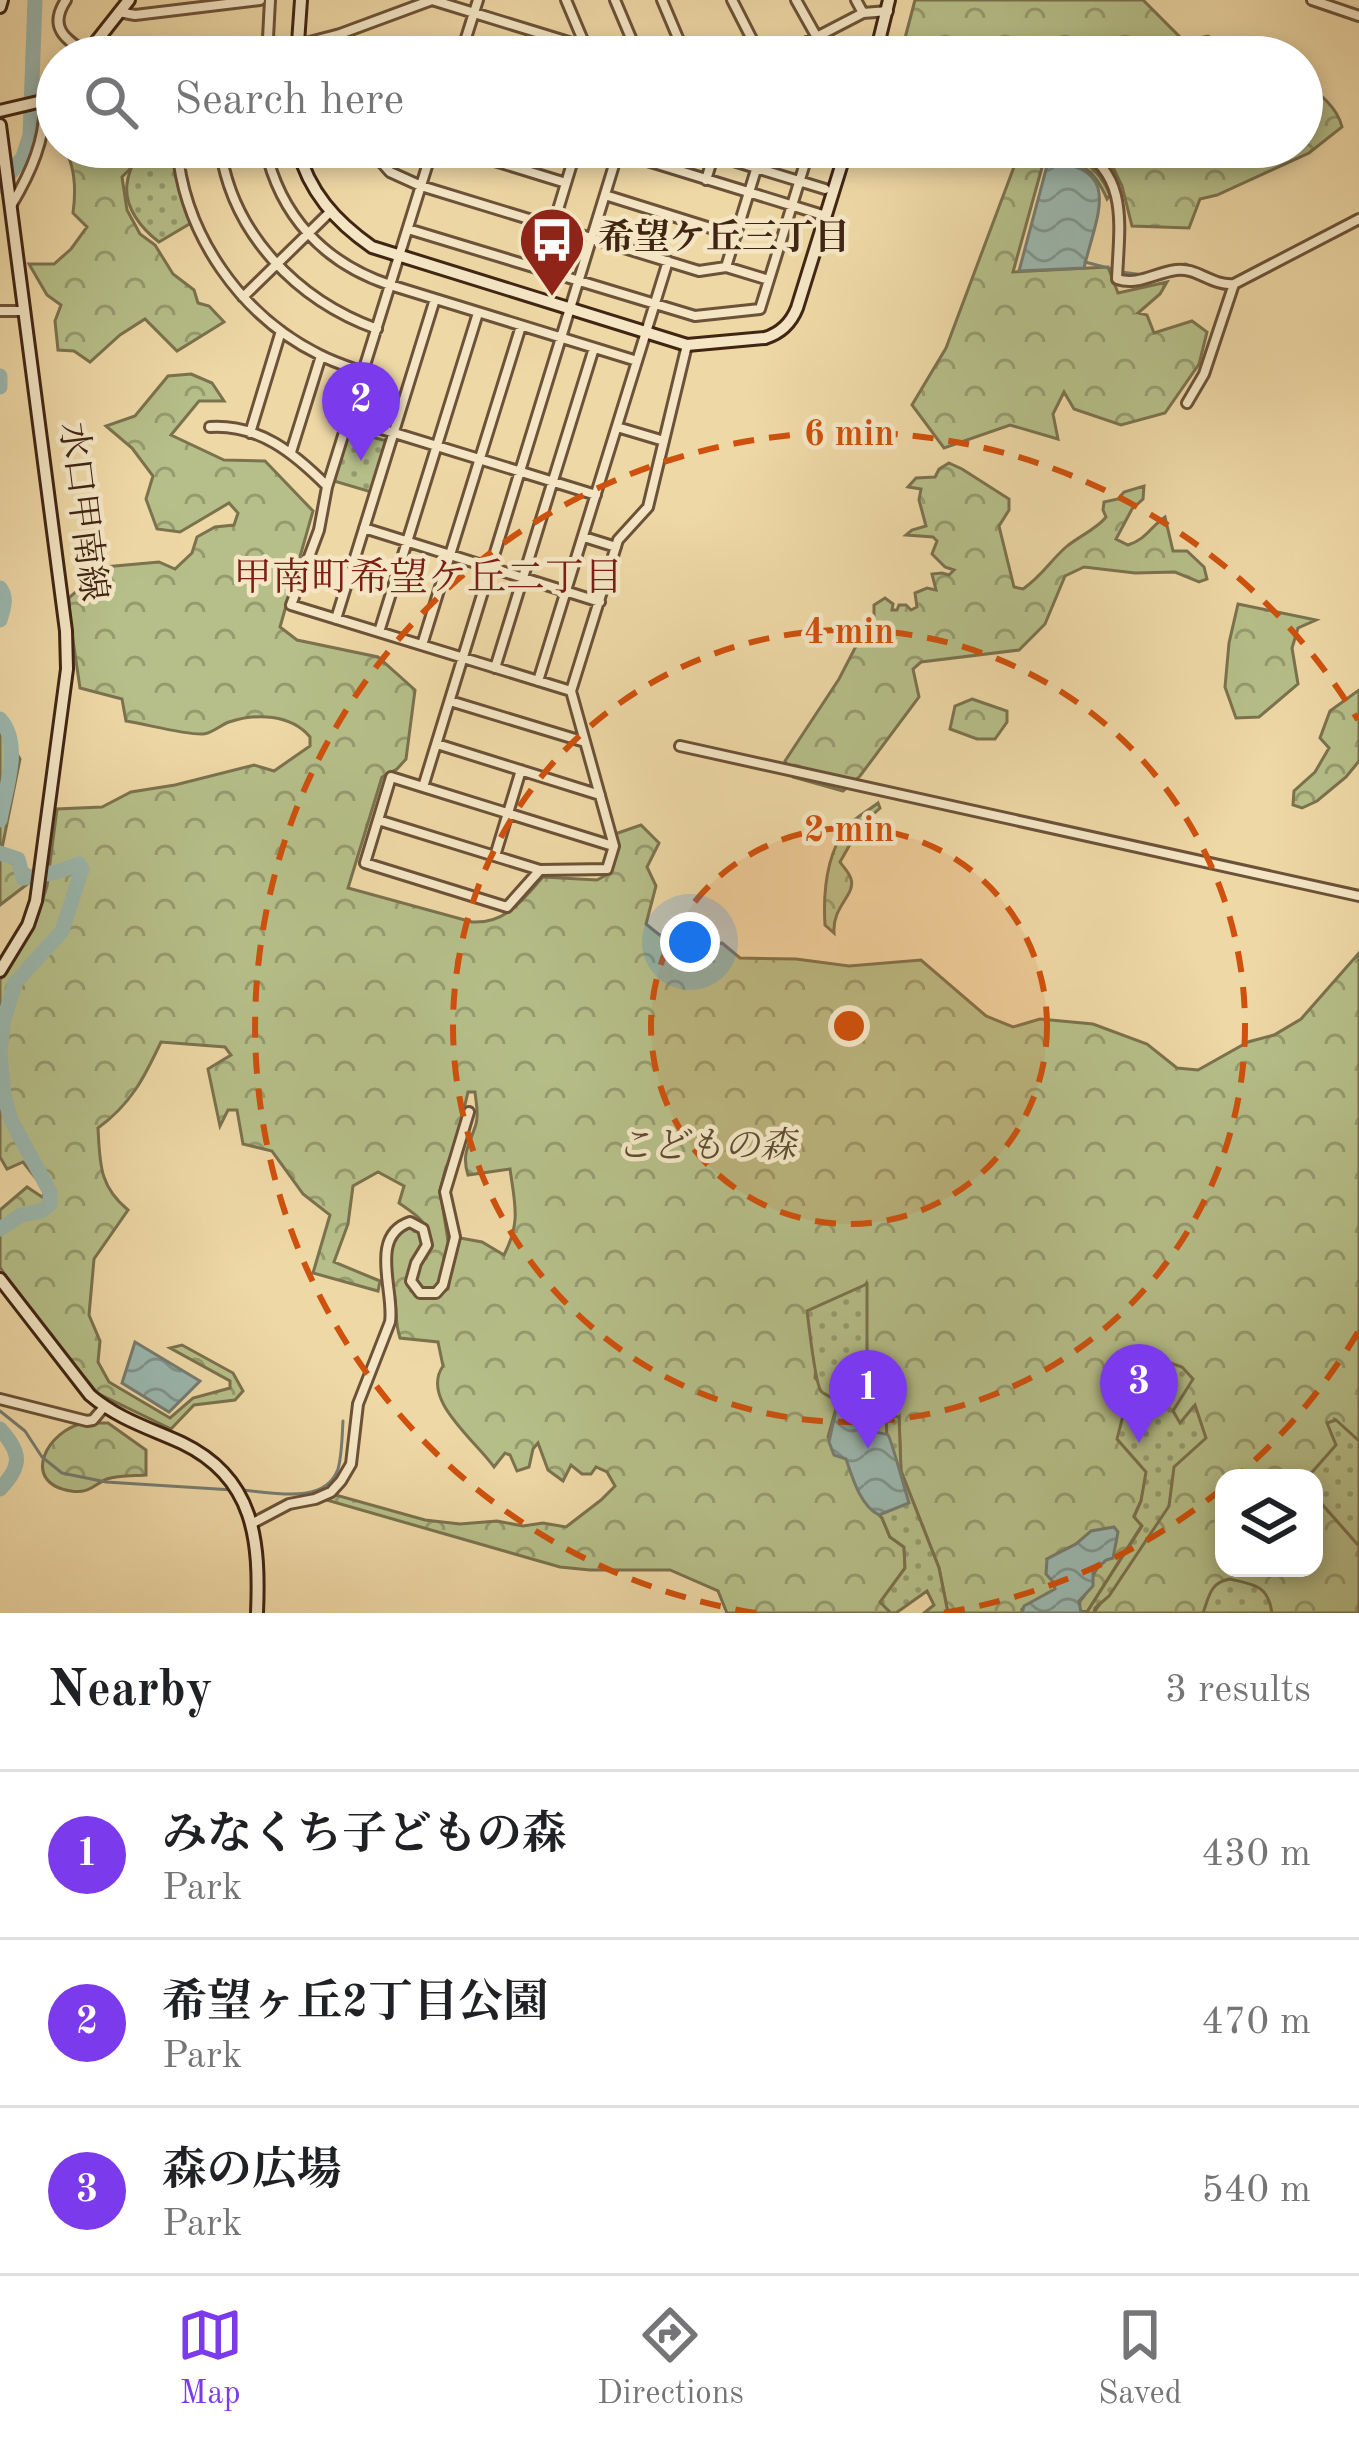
<!DOCTYPE html>
<meta charset="utf-8">
<style>
:root{--surface:#fff;--page:#f2f2f2;--text:#202124;--muted:#757577;--line:#e0e0e0;--accent:#7c3aed}
body{margin:0;font-family:"Old Standard TT","Noto Serif JP",serif;background:var(--page);color:var(--text)}
.controls{position:absolute;right:36px;bottom:36px;display:grid;overflow:hidden;border-radius:24px;box-shadow:0 6px 18px #0003}
.controls button{width:108px;height:108px;display:grid;place-items:center;padding:0;border:0;border-bottom:3px solid var(--line);background:var(--surface);color:var(--text);font:60px sans-serif}
.you{position:absolute;left:690px;top:942px;width:42px;height:42px;margin:-30px;border:9px solid #fff;border-radius:50%;background:#1a73e8;box-shadow:0 0 0 18px #1a73e833}
.badge{display:grid;place-items:center;width:78px;height:78px;border-radius:50%;background:var(--accent);color:#fff;font-size:39px;font-weight:700}
.pin{position:absolute;translate:-50% -99px;filter:drop-shadow(0 3px 6px #0008)}
.pin::after{content:'';position:absolute;top:63px;width:42px;height:36px;background:inherit;clip-path:polygon(0 0,100% 0,50% 100%)}
.list{margin:0;padding:0;list-style:none}
h2{display:flex;justify-content:space-between;align-items:center;height:156px;margin:0;padding:0 48px;font-size:51px}
h2 small{font-size:39px;font-weight:400;color:var(--muted)}
.list li{display:grid;grid-template-columns:78px 1fr auto;gap:36px;align-items:center;box-sizing:border-box;height:168px;padding:0 48px;border-top:3px solid var(--line)}
.list b{display:block;font-size:45px;white-space:nowrap}
.list p{margin:0;font-size:39px;white-space:nowrap;color:var(--muted)}
.list em{font-size:39px;font-style:normal;color:var(--muted)}
.icon{flex:none;width:66px;height:66px;fill:none;stroke:currentColor;stroke-width:2;stroke-linecap:round;stroke-linejoin:round}
.map{position:relative;flex:none;width:1359px;height:1613px;overflow:hidden}
.search{position:absolute;background:var(--surface);box-shadow:0 6px 18px #0003;left:36px;right:36px;top:36px;height:132px;display:flex;align-items:center;gap:30px;box-sizing:border-box;padding:0 42px;border-radius:66px;color:var(--muted);font-size:45px}
.sheet{height:660px;background:var(--surface)}
nav{display:flex;justify-content:space-around;align-items:center;box-sizing:border-box;height:168px;border-top:3px solid var(--line);background:var(--surface);font-size:33px;color:var(--muted)}
nav a{display:grid;justify-items:center;gap:6px}
nav .on{color:var(--accent)}
.map>svg:first-child{display:block}
</style>
<div class="map">
<svg width="1359" height="1613" viewBox="0 0 1359 1613">
<defs>
<pattern id="forest-crowns" width="20" height="18" patternUnits="userSpaceOnUse" patternTransform="scale(3)"><rect width="20" height="18" fill="#b6bf89"/><path d="M2 6a3 3 0 1 1 6 0M12 15a3 3 0 1 1 6 0" fill="none" stroke="#959b6f"/></pattern>
<pattern id="park-dots" width="8" height="8" patternUnits="userSpaceOnUse" patternTransform="scale(3)"><rect width="8" height="8" fill="#b6bf89"/><path d="M2 2h.1M6 6h.1" fill="none" stroke="#959b6f" stroke-width="1.8" stroke-linecap="round"/></pattern>
<pattern id="water-waves" width="16" height="10" patternUnits="userSpaceOnUse" patternTransform="scale(3)"><rect width="16" height="10" fill="#9bb8af"/><path d="M0 5q4-4 8 0t8 0" fill="none" stroke="#80958d"/></pattern>
</defs>
<rect width="100%" height="100%" fill="#eed8a6"/>
<filter id="stains"><feTurbulence type="fractalNoise" baseFrequency=".00167" numOctaves="4"/><feColorMatrix values="0 0 0 0 .2 0 0 0 0 .09 0 0 0 0 .02 0 0 0 .5 -.17"/></filter>
<radialGradient id="worn" r=".72"><stop offset=".6" stop-color="#630" stop-opacity="0"/><stop offset="1" stop-color="#630" stop-opacity=".3"/></radialGradient>
<path fill="url(#forest-crowns)" stroke="#7b724e" stroke-width="3" d="M 915,0 L 1143,0 L 1184,41 L 1208,36 L 1243,57 L 900,57 Z
M 1302,83 C 1319,91 1338,109 1342,127 L 1309,153 L 1217,195 L 1200,199 L 1189,228 L 1132,226 L 1122,186 L 1107,155 L 1109,147 L 1302,147 Z
M 63,147 L 131,147 L 134,165 L 122,177 L 127,210 L 140,234 L 155,245 L 173,274 L 194,290 L 198,303 L 209,306 L 224,322 L 177,351 L 145,319 L 120,335 L 90,362 L 74,351 L 58,350 L 55,321 L 61,305 L 47,295 L 29,264 L 54,264 L 71,249 L 87,227 L 73,213 C 76,191 76,166 63,147 Z
M 1047,148 C 1077,155 1098,165 1110,195 L 1107,199 C 1093,166 1078,160 1044,160 L 1013,272 L 1108,267 L 1118,293 L 1167,282 L 1160,294 L 1138,313 L 1147,315 L 1154,333 L 1192,321 L 1207,332 L 1199,364 L 1165,413 L 1121,425 L 1074,409 L 1064,392 L 1053,414 L 1058,439 L 1010,425 L 944,448 L 912,405 L 946,348 L 1017,159 Z
M 191,374 L 212,383 L 224,401 L 199,401 L 171,435 L 224,460 L 265,461 L 313,511 L 280,627 L 297,640 L 378,657 L 415,690 L 406,759 L 397,769 L 382,777 L 348,888 L 472,922 C 506,924 522,900 543,877 L 597,880 L 610,873 L 619,847 L 615,834 L 641,825 L 659,843 L 647,867 L 656,886 L 646,924 C 676,949 684,953 722,943 L 740,958 L 796,959 L 849,966 L 921,960 L 986,1016 L 1013,1027 L 1040,1019 L 1093,1024 L 1147,1044 L 1177,1068 L 1198,1070 L 1248,1042 L 1274,1035 L 1301,1019 L 1359,953 L 1359,1441 L 1335,1420 L 1337,1445 L 1307,1478 L 1224,1478 L 1224,1568 L 1314,1568 L 1314,1495 L 1359,1546 L 1359,1613 L 1094,1613 C 1102,1598 1118,1584 1127,1567 C 1157,1518 1176,1461 1194,1406 L 1180,1424 L 1173,1411 L 1182,1367 L 1147,1472 L 1141,1501 L 1134,1516 L 1142,1525 L 1087,1612 L 1079,1611 L 1080,1601 C 1096,1584 1088,1573 1104,1562 L 1094,1531 L 1076,1544 L 1047,1559 L 1055,1589 L 1022,1609 L 1022,1613 L 948,1613 L 939,1568 L 901,1471 L 899,1418 L 887,1441 L 866,1435 L 873,1409 L 867,1378 L 866,1284 L 816,1366 L 815,1378 L 838,1401 L 853,1463 L 868,1501 L 882,1518 L 890,1537 L 904,1547 L 905,1568 L 881,1602 L 891,1613 L 727,1613 L 718,1591 L 670,1570 L 590,1570 L 560,1567 L 323,1499 L 336,1495 L 425,1520 L 460,1524 L 497,1521 L 523,1526 L 543,1523 L 566,1527 L 601,1500 L 615,1486 L 607,1472 L 596,1467 L 591,1474 L 582,1474 L 571,1465 L 563,1481 L 548,1470 L 538,1443 L 533,1449 L 529,1467 L 517,1471 L 510,1455 L 505,1453 L 494,1467 C 475,1440 420,1399 443,1366 L 438,1342 L 400,1338 C 395,1323 397,1314 395,1299 C 389,1267 387,1263 397,1231 L 413,1226 L 424,1234 C 422,1259 404,1260 411,1291 C 426,1301 434,1298 448,1289 L 452,1264 L 460,1238 L 482,1242 L 504,1255 C 521,1222 515,1205 510,1169 L 468,1175 C 461,1153 470,1144 476,1124 C 479,1114 476,1103 475,1092 L 468,1092 L 453,1156 L 446,1167 L 440,1190 L 449,1247 L 442,1280 L 437,1289 L 428,1292 L 417,1286 L 413,1273 L 432,1245 C 428,1222 418,1216 399,1203 L 404,1186 L 378,1172 L 353,1186 L 348,1224 L 334,1262 L 380,1281 L 378,1291 L 313,1273 L 330,1215 L 303,1194 L 272,1151 L 243,1144 L 237,1110 L 228,1110 L 220,1126 L 208,1069 L 231,1055 L 225,1047 L 161,1042 C 144,1078 131,1104 98,1128 C 100,1164 99,1186 128,1210 L 94,1259 L 89,1315 L 100,1341 L 98,1362 L 109,1382 L 170,1418 L 193,1398 L 230,1388 L 230,1381 L 170,1348 L 182,1345 L 233,1373 L 243,1391 L 235,1400 L 194,1405 L 171,1429 L 97,1393 L 21,1301 L 0,1267 L 0,1210 L 27,1187 L 42,1197 L 46,1191 L 23,1162 L 7,1169 L 0,1157 L 0,980 L 36,921 L 47,886 L 57,809 L 102,807 L 131,792 L 175,785 L 254,765 L 274,771 L 310,746 L 310,737 C 291,714 256,713 229,722 C 220,725 213,733 203,734 C 185,735 146,724 126,721 L 122,699 L 80,688 L 70,620 L 69,598 L 104,567 L 159,562 L 175,569 L 192,553 L 197,537 L 215,527 L 234,525 L 238,513 L 229,503 L 180,532 L 157,529 L 146,499 L 153,476 L 132,448 L 106,426 L 135,416 L 168,376 Z
M 949,463 L 962,469 L 1009,499 L 1009,510 L 999,526 L 1014,587 L 1023,589 C 1043,575 1049,562 1066,547 C 1079,536 1097,529 1106,517 L 1103,510 L 1104,502 L 1118,499 L 1124,492 L 1144,486 L 1143,499 L 1132,509 L 1116,539 L 1128,545 C 1148,538 1149,528 1165,517 L 1173,551 L 1187,551 L 1204,567 L 1207,579 L 1199,582 L 1175,572 L 1135,573 L 1084,567 L 1065,576 L 1045,624 L 1019,650 L 921,662 L 913,669 L 919,697 L 860,776 L 843,791 L 793,777 L 785,761 L 839,679 L 868,623 L 874,618 L 874,605 L 885,598 L 893,604 L 892,610 L 897,610 L 899,605 L 906,605 L 911,610 L 917,607 L 915,593 L 927,588 L 936,590 L 932,574 L 942,573 L 949,575 L 954,570 L 945,567 L 932,554 L 937,541 L 933,537 L 906,535 L 912,530 L 926,526 L 919,500 L 921,489 L 908,487 L 916,478 L 935,477 L 939,469 Z
M 1238,604 L 1316,620 L 1298,628 L 1292,648 L 1298,684 L 1259,717 L 1236,718 L 1225,687 L 1229,643 Z
M 1359,690 L 1359,761 L 1346,777 L 1317,801 L 1302,808 L 1293,805 L 1294,791 L 1315,772 L 1329,748 L 1320,738 L 1330,711 Z
M 972,699 L 1007,711 L 1007,722 L 995,739 L 977,739 L 950,729 L 955,706 Z
M 0,725 L 20,759 L 0,858 L 33,872 L 30,882 L 0,905 Z
M 878,803 L 880,808 L 861,825 L 840,862 C 844,868 849,872 851,879 C 856,895 832,906 834,933 L 825,925 C 823,892 826,856 846,828 C 854,818 868,811 878,803 Z
M 85,1423 L 108,1423 L 146,1450 L 146,1475 C 134,1476 118,1475 107,1479 C 93,1485 89,1494 71,1491 C 19,1483 47,1429 85,1423 Z"/>
<path fill="url(#park-dots)" stroke="#7b724e" stroke-width="3" d="M 131,147 L 171,147 L 178,185 L 191,223 L 159,242 C 142,229 124,208 127,184 C 129,165 136,171 131,147 Z
M 349,431 L 387,441 L 371,492 L 334,481 Z
M 867,1284 L 867,1378 L 873,1409 L 866,1435 L 887,1441 L 886,1415 L 899,1417 L 901,1471 L 939,1568 L 948,1613 L 924,1613 L 934,1605 L 927,1591 L 896,1613 L 891,1613 L 880,1602 L 905,1568 L 904,1547 L 890,1537 L 882,1518 L 868,1501 L 853,1464 L 838,1453 L 828,1437 L 838,1401 C 836,1400 822,1393 821,1391 C 815,1384 809,1325 807,1311 Z
M 1150,1356 L 1182,1367 L 1193,1379 L 1173,1411 L 1180,1423 L 1195,1405 L 1206,1438 L 1174,1467 L 1169,1506 L 1109,1596 L 1095,1608 L 1094,1613 L 1079,1613 L 1079,1611 L 1087,1612 L 1142,1526 L 1134,1517 L 1141,1501 L 1146,1472 L 1117,1439 L 1133,1377 Z
M 1336,1420 L 1359,1441 L 1359,1546 L 1314,1495 L 1314,1478 L 1307,1478 L 1336,1445 L 1327,1423 Z
M 1230,1579 C 1255,1585 1268,1585 1272,1613 L 1203,1613 C 1209,1597 1210,1582 1230,1579 Z"/>
<path fill="url(#water-waves)" stroke="#777d71" stroke-width="3" d="M 1048,162 C 1125,166 1096,216 1084,268 L 1019,271 Z
M 135,1342 L 200,1381 L 169,1412 L 122,1383 Z
M 858,1382 L 875,1411 L 868,1422 L 868,1431 C 871,1431 886,1434 888,1435 C 891,1438 906,1494 909,1503 L 879,1515 C 860,1505 853,1479 846,1459 L 834,1455 L 829,1442 L 838,1401 L 831,1386 Z
M 1114,1527 L 1118,1532 L 1113,1558 L 1106,1560 L 1093,1572 L 1093,1586 L 1079,1601 L 1081,1613 L 1022,1613 L 1024,1606 L 1055,1589 L 1054,1583 L 1046,1574 L 1047,1559 L 1076,1544 L 1091,1531 Z"/>
<g fill="none" stroke-linecap="round" stroke-linejoin="round">
<path stroke="#777d71" stroke-width="3" d="M 1085,262 L 1112,269
M 1121,272 L 1144,275 L 1185,264 L 1225,280 L 1232,279 L 1359,214
M 0,1411 L 25,1431 L 42,1457 L 62,1473 L 106,1482 L 233,1490
M 242,1490 C 271,1492 325,1506 338,1469 C 342,1455 342,1437 343,1421"/>
<path stroke="#9bb8af" stroke-width="15" d="M 0,186 L 23,157 L 30,135 L 35,0
M 0,376 L 0,387
M 0,588 C 8,598 3,610 0,620
M 0,719 C 23,744 5,790 0,820
M 0,853 L 18,859 L 23,878 L 57,872 L 79,864 L 82,869 L 62,931 L 15,983 L 4,1019 L 0,1051 L 4,1095 L 11,1120 L 50,1192 L 50,1204 L 41,1211 L 21,1215 L 0,1229
M 0,1429 C 21,1453 23,1465 0,1489"/>
<g stroke="#6c5238" stroke-width="14">
<path id="street" d="M 66,0 C 46,30 69,41 92,57
M 566,0 L 590,57
M 615,0 L 639,57
M 662,0 L 686,57
M 732,0 L 761,57
M 796,0 L 828,57
M 856,0 L 863,13
M 1312,0 L 1359,16
M 119,12 L 135,15 L 260,0
M 340,34 L 345,57
M 298,45 L 340,34 L 432,0 L 585,47
M 176,57 L 267,45
M 267,57 L 270,0
M 460,57 L 478,0
M 778,57 L 863,13 L 888,11
M 177,147 C 184,235 241,316 320,355 C 333,362 349,367 363,372
M 220,147 C 232,234 297,300 377,329
M 265,147 C 280,216 324,263 390,285 L 637,361
M 368,147 L 390,172 L 421,186 L 699,271 L 726,267 L 769,280
M 433,147 L 327,487 L 319,530 L 291,605 L 571,691
M 449,147 L 566,183
M 602,147 L 826,216
M 1077,147 C 1130,175 1119,227 1117,279 C 1138,286 1154,273 1176,270 C 1197,267 1211,286 1234,284 L 1359,219
M 618,152 L 423,787 L 391,777 L 365,863 L 507,907 L 540,870 L 607,869 L 614,846 L 571,691 L 618,540 L 648,507 L 687,345
M 714,155 L 825,189
M 178,163 L 245,147
M 706,180 L 716,147
M 605,195 L 736,236
M 11,206 C 30,174 47,138 44,100
M 553,226 L 577,147
M 408,229 L 695,316 L 760,309 L 810,147
M 726,267 L 763,147
M 243,297 L 330,212
M 0,311 L 24,311
M 1187,403 L 1204,374 L 1234,284
M 349,419 L 596,495
M 210,427 C 259,424 294,453 327,486
M 617,427 L 664,441
M 250,433 L 281,331
M 291,452 L 321,356
M 364,528 L 600,602
M 584,537 L 616,547
M 336,619 L 435,299
M 379,632 L 478,313
M 422,645 L 521,326
M 495,668 L 594,348
M 538,681 L 668,261
M 450,701 L 585,742
M 437,744 L 600,795
M 680,746 L 1359,896
M 423,787 L 613,846
M 378,820 L 540,870
M 495,856 L 521,770
M 0,1399 L 87,1421 L 93,1420 L 104,1407
M 253,1523 L 289,1504 L 315,1499 L 331,1492 L 341,1481 L 351,1464 L 358,1404 L 390,1322 C 395,1292 368,1236 410,1222 L 423,1229 L 427,1245 L 416,1263 L 411,1281 L 420,1293 L 436,1293 L 443,1285 L 455,1237 L 445,1192 L 469,1112"/>
</g>
<g stroke="#402513" stroke-width="16">
<path id="secondary" d="M 0,7 L 2,0
M 84,57 L 129,0
M 297,57 L 301,0
M 875,57 L 889,0
M 0,111 L 38,102 L 57,90
M 0,125 L 66,631 L 67,669 L 36,901 L 28,925 L 0,971
M 297,147 C 309,192 335,221 372,247 L 687,345 L 765,338 C 781,333 791,323 797,308 L 847,147
M 0,1279 L 90,1395 C 118,1419 149,1428 182,1443 C 255,1478 260,1541 257,1613"/>
</g>
<use href="#street" stroke="#f4e6c5" stroke-width="8"/>
<use href="#secondary" stroke="#f4e6c5" stroke-width="10"/>
</g>
<circle cx="849" cy="1026" r="198" fill="#cf510d" fill-opacity=".12"/>
<g fill="none" stroke="#cf510d" stroke-width="6" stroke-dasharray="21 15">
<circle cx="849" cy="1026" r="198"/>
<circle cx="849" cy="1026" r="396"/>
<path d="M1358 1332A594 594 0 0 1 1235 1478M1223 1488A594 594 0 0 1 942 1613M756 1613A594 594 0 1 1 1358 720"/>
</g>
<defs>
<g id="bus-pin" transform="scale(3.45)"><path d="M0 17L-7.5 6A9.5 9.5 0 1 1 7.5 6Z" fill="#8f2418" stroke="#f4e6c5"/><path d="M-5-6H5V4H4V6H2V4H-2V6H-4V4H-5ZM-3.5-4V0h7V-4ZM-3.5 1.2v1.5H-2V1.2ZM2 1.2v1.5H3.5V1.2Z" fill="#fff"/></g>
</defs>
<g fill-rule="evenodd">
<use href="#bus-pin" x="552" y="240"/>
</g>
<g text-anchor="middle" dominant-baseline="central" stroke-width="9" stroke-linejoin="round" paint-order="stroke">
<g font-size="36" font-weight="bold" fill="#402513" stroke="#f4e6c5" text-anchor="start">
<text x="598" y="240">希望ケ丘三丁目</text>
</g>
<g font-size="36" fill="#402513" stroke="#f4e6c5">
<text transform="translate(81 512) rotate(83)">水口甲南線</text>
</g>
<g font-size="36" font-style="italic" fill="#5e4c30" stroke="#f4e6c5">
<text x="706" y="1148">こどもの森</text>
</g>
<g font-size="39" fill="#7a1f14" stroke="#f4e6c5">
<text x="428" y="579">甲南町希望ケ丘二丁目</text>
</g>
</g>
<circle cx="849" cy="1026" r="18" fill="#cf510d" stroke="#f4e6c5" stroke-width="6"/>
<g font-size="36" text-anchor="middle" font-weight="bold" fill="#cf510d" stroke="#f4e6c5" stroke-width="9" stroke-linejoin="round" paint-order="stroke">
<text x="849" y="445">6 min</text>
<text x="849" y="643">4 min</text>
<text x="849" y="841">2 min</text>
</g>
<rect width="100%" height="100%" filter="url(#stains)"/>
<rect width="100%" height="100%" fill="url(#worn)"/>
</svg>
<div class="controls">
<button><svg class="icon" aria-label="layers" viewBox="0 0 24 24"><path d="M12 4l9 5-9 5-9-5zM3 14l9 5 9-5"/></svg></button>
</div>
<div class="you"></div>
<div class="pin badge" style="left:868px;top:1449px">1</div>
<div class="pin badge" style="left:361px;top:461px">2</div>
<div class="pin badge" style="left:1139px;top:1443px">3</div>
<div class="search"><svg class="icon" aria-label="search" viewBox="0 0 24 24"><circle cx="10" cy="10" r="6"/><path d="M15 15l6 6"/></svg>Search here</div>
</div>
<section class="sheet">
<h2>Nearby<small>3 results</small></h2>
<ul class="list">
<li><span class="badge">1</span><div><b>みなくち子どもの森</b><p>Park</p></div><em>430 m</em></li>
<li><span class="badge">2</span><div><b>希望ヶ丘2丁目公園</b><p>Park</p></div><em>470 m</em></li>
<li><span class="badge">3</span><div><b>森の広場</b><p>Park</p></div><em>540 m</em></li>
</ul>
</section>
<nav>
<a class="on"><svg class="icon" aria-label="map" viewBox="0 0 24 24"><path d="M3 6l6-2 6 2 6-2v14l-6 2-6-2-6 2zM9 4v14M15 6v14"/></svg>Map</a>
<a><svg class="icon" aria-label="directions" viewBox="0 0 24 24"><path d="M12 3l9 9-9 9-9-9zM9 14v-3h6M13 9l2 2-2 2"/></svg>Directions</a>
<a><svg class="icon" aria-label="saved" viewBox="0 0 24 24"><path d="M7 4h10v16l-5-4-5 4z"/></svg>Saved</a>
</nav>
